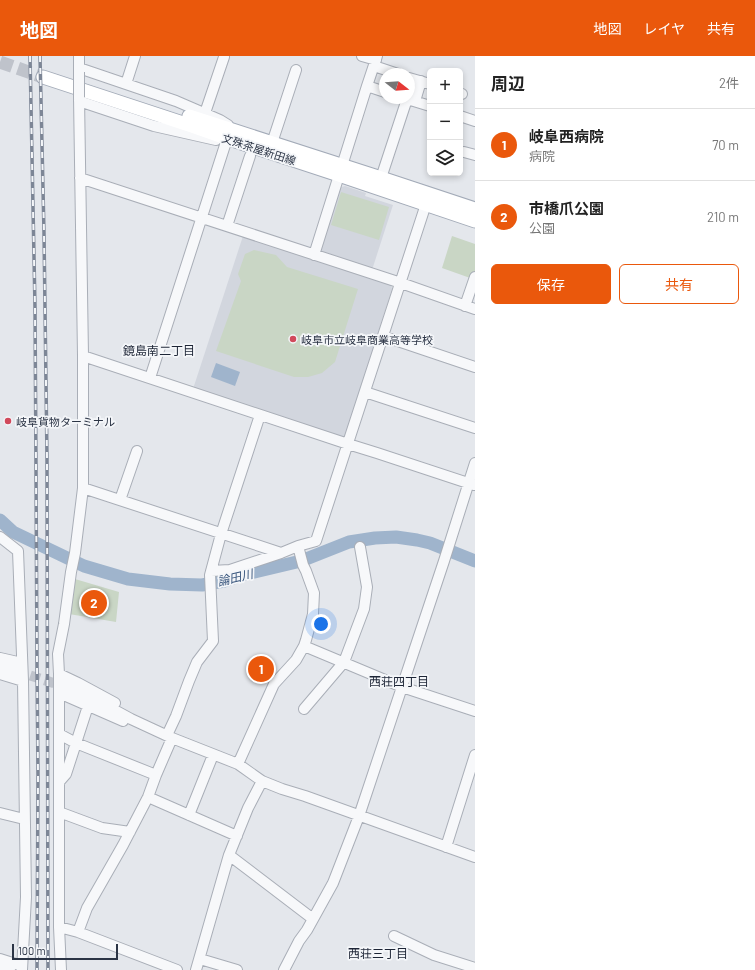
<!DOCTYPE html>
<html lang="ja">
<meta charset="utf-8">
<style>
:root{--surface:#fff;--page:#f2f2f2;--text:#222;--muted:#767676;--line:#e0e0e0;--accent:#ea580c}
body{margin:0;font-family:Barlow,"Noto Sans JP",sans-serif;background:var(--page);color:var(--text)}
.controls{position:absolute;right:12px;top:12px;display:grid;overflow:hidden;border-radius:6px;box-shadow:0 2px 6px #0003}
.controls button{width:36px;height:36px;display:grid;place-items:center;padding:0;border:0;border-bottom:1px solid var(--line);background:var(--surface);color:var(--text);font:20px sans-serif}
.compass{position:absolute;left:379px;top:12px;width:36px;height:36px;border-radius:50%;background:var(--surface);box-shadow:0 2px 6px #0003;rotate:107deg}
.scale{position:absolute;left:12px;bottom:10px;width:106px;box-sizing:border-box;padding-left:4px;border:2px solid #2b3445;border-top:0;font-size:11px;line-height:14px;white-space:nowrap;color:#2b3445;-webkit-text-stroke:3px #f4f6f9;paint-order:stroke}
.you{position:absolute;left:321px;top:568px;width:14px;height:14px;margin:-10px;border:3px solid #fff;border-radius:50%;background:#1a73e8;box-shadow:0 0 0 6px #1a73e833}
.badge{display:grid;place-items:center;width:26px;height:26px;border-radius:50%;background:var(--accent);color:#fff;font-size:13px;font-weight:700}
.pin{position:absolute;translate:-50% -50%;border:2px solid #fff;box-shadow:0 1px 4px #0006}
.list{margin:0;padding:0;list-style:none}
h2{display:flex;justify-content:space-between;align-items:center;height:52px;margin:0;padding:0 16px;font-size:17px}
h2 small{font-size:13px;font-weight:400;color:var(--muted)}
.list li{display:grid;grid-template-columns:26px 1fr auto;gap:12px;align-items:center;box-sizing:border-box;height:72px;padding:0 16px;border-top:1px solid var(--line)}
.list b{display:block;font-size:15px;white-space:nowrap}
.list p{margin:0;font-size:13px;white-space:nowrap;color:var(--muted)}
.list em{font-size:13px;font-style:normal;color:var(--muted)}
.actions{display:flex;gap:8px;padding:12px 16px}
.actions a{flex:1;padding:9px 0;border:1px solid var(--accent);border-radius:6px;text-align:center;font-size:14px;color:var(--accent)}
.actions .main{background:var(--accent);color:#fff}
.icon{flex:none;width:22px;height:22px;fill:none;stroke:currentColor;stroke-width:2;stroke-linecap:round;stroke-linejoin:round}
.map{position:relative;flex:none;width:475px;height:914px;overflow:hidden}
header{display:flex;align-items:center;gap:24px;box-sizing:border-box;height:56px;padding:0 20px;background:var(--accent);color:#fff}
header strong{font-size:19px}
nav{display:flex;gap:22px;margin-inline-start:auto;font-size:14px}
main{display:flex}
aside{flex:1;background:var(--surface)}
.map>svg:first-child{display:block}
</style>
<header>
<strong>地図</strong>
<nav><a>地図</a><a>レイヤ</a><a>共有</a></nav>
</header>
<main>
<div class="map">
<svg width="475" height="914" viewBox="0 0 475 914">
<rect width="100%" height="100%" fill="#e4e7ec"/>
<path fill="#d2d6de" d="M 345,130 L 366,137 L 365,140 L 393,149 L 372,214 L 320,197 L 338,132 Z
M 243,180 L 391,228 L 392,233 L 344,383 L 193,333 Z"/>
<path fill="#c9d6c5" d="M 341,136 L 389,151 L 379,184 L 331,169 Z
M 452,180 L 475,188 L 475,217 L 473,223 L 442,212 Z
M 254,194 L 276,199 L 287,211 L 358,233 L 335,306 L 322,317 L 308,321 L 294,321 L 216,295 L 241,225 L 238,218 L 245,198 Z
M 75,523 L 119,536 L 116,566 L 69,558 Z"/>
<path fill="#9fb4cc" d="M 216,307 L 240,316 L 235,330 L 211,321 Z"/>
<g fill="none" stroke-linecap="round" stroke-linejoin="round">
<path stroke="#9fb4cc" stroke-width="13" d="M 0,464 L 13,476 L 84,510 L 128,523 L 170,528 L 202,529 L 224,525 L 241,519 L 301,505 L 349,486 L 375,482 L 396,481 L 417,484 L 430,487 L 475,505"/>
<path stroke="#bfc3cb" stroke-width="10" stroke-dasharray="10 5" stroke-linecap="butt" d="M 16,615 L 63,630"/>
<path stroke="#bfc3cb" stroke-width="13" stroke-dasharray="13 6" stroke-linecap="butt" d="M 0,6 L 43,21"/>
<g stroke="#a9aeb7" stroke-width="12">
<path id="minor" d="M 79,0 L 79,16
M 362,0 L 376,4
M 374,10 L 398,18
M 79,12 L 176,45 L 220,64 L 228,69
M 409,22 L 430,28
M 126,28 L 135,0
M 367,30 L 385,36
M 460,38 L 462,38
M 404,42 L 430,50
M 79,45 L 154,70 L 216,84
M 415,45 L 421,25
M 205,57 L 224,1
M 460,60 L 475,65
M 272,87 L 296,14
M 464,96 L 475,99
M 80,122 L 401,227 L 475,253
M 381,122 L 407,43
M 227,170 L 250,100
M 314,199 L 367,30 L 377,0
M 465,250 L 475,221
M 383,280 L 475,311
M 83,300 L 348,388 L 377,397 L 474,429
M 150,322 L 226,86 L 229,83
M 365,336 L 475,372
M 83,432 L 281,497 L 298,490
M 120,444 L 137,395
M 0,481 L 18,495 L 23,625 L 26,841 L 22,914
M 211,515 L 230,514 L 281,497
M 304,590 L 402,631 L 475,655
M 0,602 L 22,607
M 0,611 L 16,615
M 0,618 L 23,625
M 59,618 L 78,627 L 115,647
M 63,630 L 107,650 L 131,663 L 172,682 L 238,708 L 262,725 L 282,733 L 305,740 L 475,801
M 59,637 L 123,665
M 304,653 L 344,606 L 364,553 L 367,531 L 360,491
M 59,678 L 76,687 L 156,719
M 166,679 L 169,675 L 176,660 L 189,625 L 197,606 L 213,585 L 210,519 L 221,478 L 260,359
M 238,708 L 274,628 L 296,604 L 304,590 L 306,584 L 313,558 L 314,537 L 306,515 L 303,509 L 298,490 L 316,485 L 426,148
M 59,726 L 66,718 L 88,650
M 148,741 L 237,780
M 59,756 L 102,772 L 130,776
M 0,757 L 24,763
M 189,759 L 213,699
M 446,791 L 475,699
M 229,799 L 313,863
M 59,871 L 78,876 L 87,852 L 123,789 L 148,741 L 156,719 L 172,682
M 78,876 L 177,914
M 394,880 L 434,899 L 475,912
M 0,903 L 22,910
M 200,903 L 237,914
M 0,911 L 10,914
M 61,914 L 59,871 L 59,618 L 58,598 L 64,568 L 71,516 L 75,497 L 83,432 L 83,300 L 79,41
M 196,914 L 229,799 L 248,752 L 262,725
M 284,914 L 299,885 L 307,874 L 333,827 L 359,760 L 444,505 L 475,407"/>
</g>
<g stroke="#a3abb8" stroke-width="15">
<path id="major" d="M 43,21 L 192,70 L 229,83 L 339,119 L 475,165
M 189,60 L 381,122 L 475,153"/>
</g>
<use href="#minor" stroke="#f7f8fa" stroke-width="10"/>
<use href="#major" stroke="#fff" stroke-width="13"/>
<g stroke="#7d8696" stroke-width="3.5">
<path id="rail" d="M 30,0 L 35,251 L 36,412 L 37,610 L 38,719 L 37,914
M 40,0 L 44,177 L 47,402 L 48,914"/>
</g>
<use href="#rail" stroke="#f4f6f9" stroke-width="2" stroke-dasharray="6" stroke-linecap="butt"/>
<g stroke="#a9aeb7" stroke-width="12" stroke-linecap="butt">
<path id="minor-bridge" d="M 79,41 L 79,16"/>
</g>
<use href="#minor-bridge" stroke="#f7f8fa" stroke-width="10"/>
</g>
<g fill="#d1495b" stroke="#f4f6f9" stroke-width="1.5">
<circle cx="293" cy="283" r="4"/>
<circle cx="8" cy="365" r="4"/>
</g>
<g text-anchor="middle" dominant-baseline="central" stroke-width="3.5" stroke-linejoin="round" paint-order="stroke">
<g font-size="11" fill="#2b3445" stroke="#f4f6f9">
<text transform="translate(259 93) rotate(18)">文殊茶屋新田線</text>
</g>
<g font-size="11" fill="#2b3445" stroke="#f4f6f9" text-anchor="start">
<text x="301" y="283">岐阜市立岐阜商業高等学校</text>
<text x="16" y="365">岐阜貨物ターミナル</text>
</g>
<g font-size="12" fill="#1d2536" stroke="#f4f6f9">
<text x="159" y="294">鏡島南二丁目</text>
<text x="399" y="625">西荘四丁目</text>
<text x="378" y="897">西荘三丁目</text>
</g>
<g font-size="12" font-style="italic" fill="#34527a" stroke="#f4f6f9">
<text transform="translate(235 521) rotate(-13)">論田川</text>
</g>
</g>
</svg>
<div class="controls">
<button>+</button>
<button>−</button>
<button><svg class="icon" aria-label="layers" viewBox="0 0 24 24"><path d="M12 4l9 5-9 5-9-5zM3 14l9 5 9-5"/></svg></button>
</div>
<svg class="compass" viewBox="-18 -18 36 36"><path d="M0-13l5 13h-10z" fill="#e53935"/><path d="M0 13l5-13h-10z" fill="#767676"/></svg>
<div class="scale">100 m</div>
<div class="you"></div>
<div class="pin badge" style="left:261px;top:613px">1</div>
<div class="pin badge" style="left:94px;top:547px">2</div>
</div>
<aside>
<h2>周辺<small>2件</small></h2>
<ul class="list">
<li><span class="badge">1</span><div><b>岐阜西病院</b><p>病院</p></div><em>70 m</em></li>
<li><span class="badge">2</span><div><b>市橋爪公園</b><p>公園</p></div><em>210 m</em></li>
</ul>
<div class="actions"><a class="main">保存</a><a>共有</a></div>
</aside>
</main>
